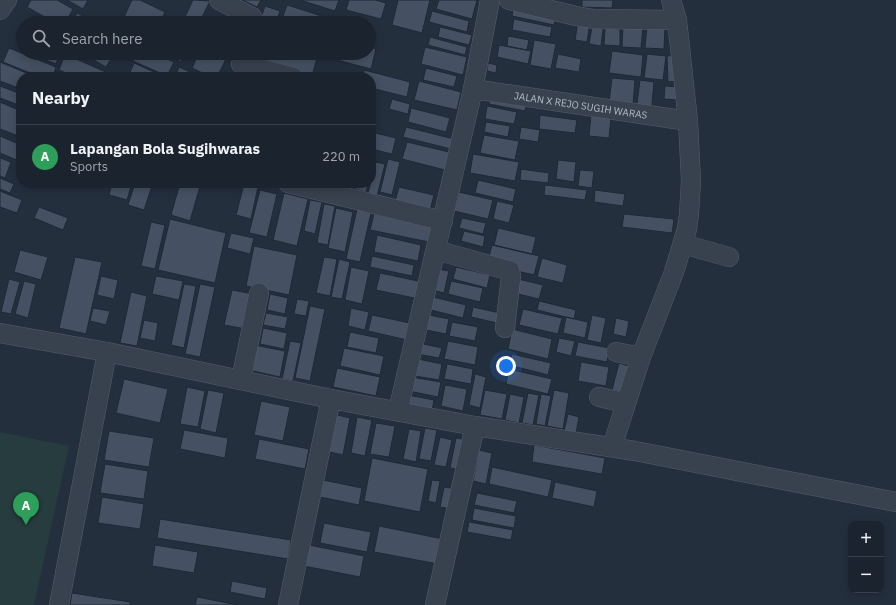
<!DOCTYPE html>
<meta charset="utf-8">
<style>
:root{--surface:#1b232e;--page:#282f3a;--text:#f1f3f6;--muted:#a0a4aa;--line:#39404a;--accent:#ea580c}
body{margin:0;font-family:"IBM Plex Sans",sans-serif;background:var(--page);color:var(--text)}
.controls{position:absolute;right:12px;bottom:12px;display:grid;overflow:hidden;border-radius:8px;box-shadow:0 2px 10px #0003}
.controls button{width:36px;height:36px;display:grid;place-items:center;padding:0;border:0;border-bottom:1px solid var(--line);background:var(--surface);color:var(--text);font:20px sans-serif}
.you{position:absolute;left:506px;top:366px;width:14px;height:14px;margin:-10px;border:3px solid #fff;border-radius:50%;background:#1a73e8;box-shadow:0 0 0 6px #1a73e833}
.badge{display:grid;place-items:center;width:26px;height:26px;border-radius:50%;background:var(--accent);color:#fff;font-size:13px;font-weight:700}
.pin{position:absolute;translate:-50% -33px;filter:drop-shadow(0 1px 2px #0008)}
.pin::after{content:'';position:absolute;top:21px;width:14px;height:12px;background:inherit;clip-path:polygon(0 0,100% 0,50% 100%)}
.list{margin:0;padding:0;list-style:none}
h2{display:flex;justify-content:space-between;align-items:center;height:52px;margin:0;padding:0 16px;font-size:17px}
h2 small{font-size:13px;font-weight:400;color:var(--muted)}
.list li{display:grid;grid-template-columns:26px 1fr auto;gap:12px;align-items:center;box-sizing:border-box;height:64px;padding:0 16px;border-top:1px solid var(--line)}
.list b{display:block;font-size:15px;white-space:nowrap}
.list p{margin:0;font-size:13px;white-space:nowrap;color:var(--muted)}
.list em{font-size:13px;font-style:normal;color:var(--muted)}
.icon{flex:none;width:22px;height:22px;fill:none;stroke:currentColor;stroke-width:2;stroke-linecap:round;stroke-linejoin:round}
.map{position:relative;flex:none;width:896px;height:605px;overflow:hidden}
.search{position:absolute;background:var(--surface);box-shadow:0 2px 10px #0003;left:16px;top:16px;width:360px;height:44px;display:flex;align-items:center;gap:10px;box-sizing:border-box;padding:0 14px;border-radius:22px;color:var(--muted);font-size:15px}
.panel{position:absolute;background:var(--surface);box-shadow:0 2px 10px #0003;left:16px;top:72px;width:360px;height:116px;border-radius:16px}
.map>svg:first-child{display:block}
</style>
<div class="map">
<svg width="896" height="605" viewBox="0 0 896 605">
<rect width="100%" height="100%" fill="#242f3e"/>
<path fill="#263c3f" d="M 0,432 L 69,446 L 34,605 L 0,605 Z"/>
<path fill="#455162" stroke="#1f2835" d="M 31,0 L 57,0 L 73,9 L 65,23 L 55,23 L 27,7 Z
M 67,0 L 88,0 L 83,9 Z
M 132,0 L 140,0 L 165,12 L 160,23 L 136,23 L 124,17 Z
M 193,0 L 210,1 L 199,23 L 182,23 Z
M 242,0 L 261,0 L 257,7 Z
M 300,0 L 339,0 L 335,11 Z
M 349,0 L 375,0 L 386,3 L 381,19 L 346,10 Z
M 398,0 L 430,0 L 422,33 L 392,25 Z
M 439,0 L 477,0 L 472,19 L 436,9 Z
M 582,0 L 613,0 L 612,8 L 582,7 Z
M 287,5 L 331,19 L 330,23 L 281,22 Z
M 514,5 L 557,14 L 554,25 L 512,16 Z
M 265,6 L 280,11 L 276,23 L 259,23 Z
M 432,11 L 469,21 L 467,32 L 429,22 Z
M 77,13 L 96,23 L 72,23 Z
M 514,19 L 552,27 L 550,37 L 512,30 Z
M 578,21 L 590,22 L 587,42 L 575,40 Z
M 647,25 L 665,26 L 664,49 L 645,48 Z
M 623,26 L 643,27 L 641,48 L 622,47 Z
M 440,27 L 472,35 L 469,45 L 438,37 Z
M 592,27 L 603,29 L 601,46 L 589,44 Z
M 605,28 L 620,29 L 620,46 L 604,45 Z
M 508,36 L 529,40 L 527,50 L 507,46 Z
M 430,37 L 467,47 L 465,55 L 428,45 Z
M 534,40 L 556,44 L 551,69 L 530,65 Z
M 499,45 L 531,51 L 528,64 L 497,57 Z
M 369,47 L 376,49 L 371,69 L 333,59 L 335,53 L 369,53 Z
M 425,47 L 467,57 L 463,75 L 421,64 Z
M 9,48 L 56,67 L 53,77 L 40,77 L 3,62 Z
M 612,51 L 643,55 L 641,77 L 609,73 Z
M 28,53 L 60,53 L 56,64 Z
M 81,53 L 112,53 L 114,54 L 106,67 Z
M 136,53 L 154,53 L 174,62 L 167,76 L 133,61 Z
M 163,53 L 185,53 L 181,62 Z
M 199,53 L 214,53 L 226,59 L 217,77 L 211,77 L 192,68 Z
M 266,53 L 300,53 L 317,58 L 312,76 L 263,61 Z
M 65,54 L 117,77 L 76,77 L 59,70 Z
M 558,54 L 581,59 L 579,72 L 555,68 Z
M 647,54 L 666,56 L 663,80 L 644,78 Z
M 678,55 L 679,81 L 668,82 L 667,56 Z
M 0,62 L 36,77 L 21,77 L 21,89 L 0,81 Z
M 134,63 L 165,77 L 128,77 Z
M 488,63 L 497,65 L 496,73 L 487,71 Z
M 179,67 L 202,77 L 175,77 Z
M 426,68 L 457,76 L 454,87 L 423,80 Z
M 364,70 L 410,82 L 407,97 L 371,88 L 371,77 L 363,77 Z
M 612,78 L 635,80 L 633,105 L 609,102 Z
M 640,80 L 654,82 L 651,114 L 636,112 Z
M 419,81 L 461,92 L 457,110 L 414,100 Z
M 0,86 L 21,94 L 21,106 L 0,98 Z
M 665,86 L 680,87 L 678,100 L 664,99 Z
M 491,93 L 527,100 L 525,111 L 489,104 Z
M 392,99 L 410,104 L 408,114 L 389,109 Z
M 0,102 L 21,111 L 21,137 L 0,129 Z
M 487,106 L 517,112 L 514,124 L 485,119 Z
M 411,108 L 450,118 L 446,132 L 408,122 Z
M 540,115 L 577,120 L 575,133 L 539,129 Z
M 591,115 L 611,117 L 609,138 L 589,136 Z
M 486,122 L 510,126 L 508,137 L 484,132 Z
M 406,127 L 454,139 L 451,149 L 403,137 Z
M 521,127 L 540,130 L 538,142 L 519,139 Z
M 375,133 L 396,138 L 392,154 L 371,149 Z
M 484,135 L 519,141 L 515,160 L 480,153 Z
M 0,136 L 21,145 L 21,162 L 0,153 Z
M 407,142 L 453,153 L 449,171 L 402,159 Z
M 473,154 L 519,162 L 515,181 L 470,173 Z
M 0,158 L 11,162 L 5,178 L 0,176 Z
M 388,159 L 400,162 L 392,195 L 380,192 Z
M 558,160 L 576,162 L 574,182 L 556,179 Z
M 376,162 L 385,164 L 377,196 L 368,193 Z
M 521,169 L 549,173 L 548,183 L 520,180 Z
M 580,170 L 594,171 L 592,188 L 578,186 Z
M 0,178 L 14,184 L 10,193 L 0,189 Z
M 478,180 L 516,189 L 513,202 L 475,193 Z
M 112,183 L 132,183 L 127,200 L 109,195 Z
M 135,183 L 153,183 L 144,210 L 128,205 Z
M 180,183 L 201,183 L 190,221 L 171,215 Z
M 341,183 L 352,183 L 350,190 L 340,187 Z
M 356,183 L 368,183 L 366,192 L 355,189 Z
M 244,184 L 258,187 L 251,219 L 236,215 Z
M 545,185 L 587,190 L 585,200 L 544,195 Z
M 399,187 L 434,195 L 429,214 L 394,205 Z
M 260,190 L 277,194 L 267,237 L 249,233 Z
M 595,190 L 625,194 L 623,206 L 594,202 Z
M 0,191 L 22,200 L 17,213 L 0,207 Z
M 459,192 L 493,200 L 488,219 L 454,211 Z
M 284,193 L 308,199 L 297,246 L 273,240 Z
M 310,200 L 322,202 L 315,234 L 304,231 Z
M 497,201 L 514,205 L 509,223 L 493,219 Z
M 324,204 L 335,206 L 328,245 L 317,243 Z
M 39,207 L 68,218 L 63,230 L 34,218 Z
M 336,208 L 353,212 L 345,252 L 328,248 Z
M 357,209 L 371,213 L 360,262 L 346,259 Z
M 374,214 L 433,226 L 429,242 L 370,230 Z
M 624,214 L 674,219 L 672,233 L 622,227 Z
M 462,218 L 486,223 L 483,234 L 459,228 Z
M 170,219 L 226,233 L 215,283 L 158,270 Z
M 151,222 L 165,225 L 155,269 L 141,266 Z
M 498,228 L 536,237 L 532,254 L 494,245 Z
M 464,231 L 485,236 L 483,247 L 461,241 Z
M 231,233 L 254,238 L 250,254 L 227,248 Z
M 377,235 L 421,245 L 418,261 L 374,252 Z
M 492,245 L 539,256 L 534,275 L 487,264 Z
M 254,246 L 297,255 L 289,295 L 246,286 Z
M 20,250 L 48,257 L 41,280 L 14,272 Z
M 372,256 L 414,265 L 412,276 L 370,267 Z
M 75,257 L 102,262 L 86,334 L 59,328 Z
M 324,257 L 337,259 L 330,296 L 316,293 Z
M 542,258 L 567,265 L 563,283 L 537,277 Z
M 339,259 L 350,262 L 342,299 L 331,297 Z
M 351,267 L 369,271 L 362,304 L 345,300 Z
M 456,267 L 490,275 L 487,288 L 453,279 Z
M 438,269 L 449,271 L 444,293 L 433,290 Z
M 380,273 L 423,282 L 419,299 L 376,290 Z
M 101,276 L 118,280 L 114,299 L 97,295 Z
M 156,276 L 183,281 L 179,300 L 152,294 Z
M 9,279 L 20,282 L 11,314 L 1,312 Z
M 518,279 L 543,285 L 539,299 L 514,293 Z
M 24,281 L 36,284 L 28,318 L 15,314 Z
M 451,281 L 483,288 L 480,302 L 448,294 Z
M 184,284 L 196,286 L 184,348 L 171,345 Z
M 200,284 L 215,287 L 200,357 L 185,354 Z
M 232,290 L 253,294 L 246,329 L 224,325 Z
M 131,292 L 147,296 L 137,346 L 120,343 Z
M 270,294 L 288,298 L 285,314 L 267,310 Z
M 433,297 L 466,305 L 463,318 L 431,310 Z
M 297,299 L 309,301 L 306,316 L 294,314 Z
M 539,301 L 576,310 L 574,319 L 537,310 Z
M 310,306 L 325,309 L 310,381 L 295,378 Z
M 473,307 L 500,313 L 497,323 L 471,317 Z
M 93,308 L 110,311 L 106,325 L 90,321 Z
M 351,308 L 369,312 L 365,330 L 348,326 Z
M 523,309 L 562,318 L 558,334 L 519,325 Z
M 266,313 L 288,317 L 285,329 L 263,325 Z
M 424,314 L 449,319 L 446,334 L 421,329 Z
M 372,315 L 410,323 L 407,340 L 368,331 Z
M 592,315 L 606,318 L 601,343 L 587,340 Z
M 566,317 L 588,322 L 585,338 L 563,333 Z
M 616,318 L 629,321 L 626,337 L 613,334 Z
M 144,320 L 158,323 L 155,341 L 140,338 Z
M 452,322 L 478,327 L 475,341 L 449,336 Z
M 263,328 L 287,333 L 284,349 L 260,344 Z
M 512,329 L 552,339 L 548,359 L 508,349 Z
M 350,332 L 379,338 L 376,353 L 347,347 Z
M 559,338 L 575,341 L 571,356 L 556,352 Z
M 290,341 L 301,343 L 293,381 L 282,379 Z
M 448,341 L 478,347 L 475,365 L 444,359 Z
M 578,342 L 609,348 L 607,362 L 575,356 Z
M 419,343 L 442,348 L 439,358 L 417,354 Z
M 254,345 L 285,351 L 280,377 L 249,370 Z
M 344,348 L 384,356 L 380,375 L 340,366 Z
M 512,354 L 551,363 L 548,375 L 509,365 Z
M 418,359 L 442,364 L 439,380 L 415,376 Z
M 581,362 L 609,367 L 606,386 L 578,381 Z
M 619,363 L 635,368 L 628,394 L 612,390 Z
M 447,364 L 473,369 L 471,384 L 444,379 Z
M 337,368 L 380,377 L 376,396 L 333,387 Z
M 509,369 L 552,379 L 548,394 L 506,384 Z
M 475,374 L 486,377 L 480,408 L 469,405 Z
M 411,377 L 441,382 L 438,397 L 409,391 Z
M 124,379 L 168,389 L 160,423 L 116,413 Z
M 445,385 L 467,389 L 463,411 L 441,406 Z
M 187,387 L 205,391 L 198,427 L 180,424 Z
M 208,390 L 224,393 L 216,433 L 200,429 Z
M 485,390 L 507,394 L 502,419 L 480,415 Z
M 554,390 L 569,393 L 563,429 L 547,426 Z
M 528,393 L 539,395 L 533,425 L 522,423 Z
M 510,394 L 524,397 L 519,423 L 505,420 Z
M 541,394 L 551,396 L 545,426 L 536,424 Z
M 408,395 L 434,400 L 432,411 L 406,406 Z
M 261,401 L 290,407 L 283,441 L 254,435 Z
M 333,414 L 350,418 L 343,455 L 325,451 Z
M 568,414 L 579,417 L 576,433 L 564,431 Z
M 357,417 L 372,420 L 365,456 L 351,453 Z
M 376,423 L 395,426 L 389,457 L 370,454 Z
M 425,428 L 437,430 L 431,461 L 419,459 Z
M 409,429 L 421,431 L 416,462 L 403,459 Z
M 184,430 L 228,438 L 225,458 L 180,449 Z
M 109,431 L 154,438 L 149,467 L 104,460 Z
M 440,437 L 452,440 L 446,467 L 434,465 Z
M 456,438 L 468,440 L 462,470 L 450,468 Z
M 259,439 L 309,449 L 305,469 L 255,459 Z
M 534,445 L 605,458 L 602,474 L 532,462 Z
M 479,450 L 492,453 L 486,484 L 473,481 Z
M 372,458 L 428,469 L 420,512 L 364,501 Z
M 105,464 L 148,471 L 144,499 L 100,493 Z
M 492,467 L 552,480 L 548,497 L 489,484 Z
M 323,480 L 362,488 L 359,505 L 320,497 Z
M 432,480 L 440,481 L 436,503 L 428,501 Z
M 555,482 L 597,491 L 594,507 L 552,498 Z
M 444,487 L 456,489 L 452,509 L 440,507 Z
M 477,493 L 517,501 L 514,513 L 474,505 Z
M 102,497 L 144,504 L 140,529 L 98,523 Z
M 474,508 L 516,516 L 514,528 L 472,520 Z
M 160,519 L 291,540 L 288,559 L 157,538 Z
M 469,522 L 513,530 L 511,540 L 467,532 Z
M 324,523 L 371,532 L 367,552 L 320,543 Z
M 379,526 L 443,539 L 438,564 L 374,552 Z
M 155,545 L 198,552 L 194,573 L 152,566 Z
M 309,545 L 364,556 L 360,577 L 304,566 Z
M 232,581 L 267,588 L 265,599 L 230,592 Z
M 72,593 L 130,602 L 130,605 L 70,605 Z
M 197,597 L 238,605 L 195,605 Z"/>
<g fill="none" stroke-linecap="round" stroke-linejoin="round">
<g stroke="#565f6c" stroke-width="20">
<g id="minor">
<path d="M 219,0 L 252,17 L 255,23"/>
<path d="M 509,0 L 576,16 L 594,19 L 677,20"/>
<path d="M 0,10 L 7,0"/>
<path d="M 241,64 L 293,77"/>
<path id="s1" d="M 473,89 L 688,121"/>
<path d="M 288,183 L 443,221"/>
<path d="M 683,244 L 729,257"/>
<path d="M 436,250 L 510,271 L 511,276 L 505,328"/>
<path d="M 0,333 L 107,352 L 331,399 L 475,426 L 635,451 L 896,502"/>
<path d="M 616,352 L 641,357"/>
<path d="M 241,380 L 259,293"/>
<path d="M 599,397 L 617,401 L 627,400"/>
<path d="M 398,411 L 473,89 L 490,0"/>
<path d="M 612,447 L 641,357 L 674,272 L 687,229 L 689,214 L 691,181 L 688,121 L 677,20 L 671,0"/>
<path d="M 59,605 L 107,352"/>
<path d="M 288,605 L 331,399"/>
<path d="M 435,605 L 475,426"/>
</g>
</g>
<use href="#minor" stroke="#38414e" stroke-width="19"/>
</g>
<g text-anchor="middle" dominant-baseline="central" stroke-width="3.5" stroke-linejoin="round" paint-order="stroke">
<g font-size="10" fill="#b4bcc9" stroke="#1d2633">
<text stroke="none"><textPath href="#s1" startOffset="109">JALAN X REJO SUGIH WARAS</textPath></text>
</g>
</g>
</svg>
<div class="controls">
<button>+</button>
<button>−</button>
</div>
<div class="you"></div>
<div class="pin badge" style="left:26px;top:525px;background:#2e9e5b">A</div>
<div class="search"><svg class="icon" aria-label="search" viewBox="0 0 24 24"><circle cx="10" cy="10" r="6"/><path d="M15 15l6 6"/></svg>Search here</div>
<section class="panel">
<h2>Nearby<small></small></h2>
<ul class="list">
<li><span class="badge" style="background:#2e9e5b">A</span><div><b>Lapangan Bola Sugihwaras</b><p>Sports</p></div><em>220 m</em></li>
</ul>
</section>
</div>
